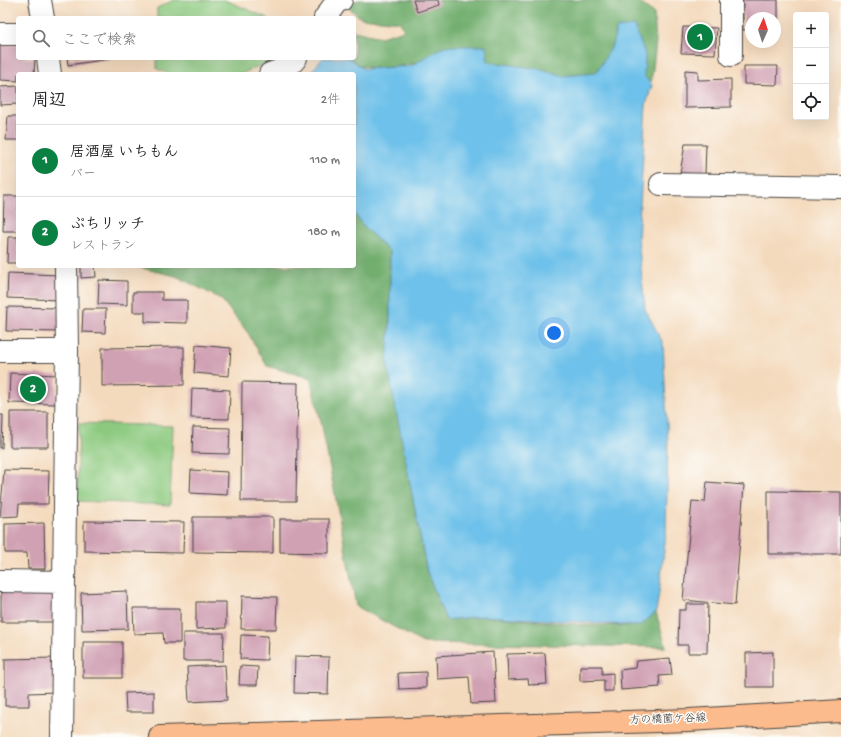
<!DOCTYPE html>
<html lang="ja">
<meta charset="utf-8">
<style>
:root{--surface:#fff;--page:#f2f2f2;--text:#202124;--muted:#757577;--line:#e0e0e0;--accent:#0b8043}
body{margin:0;font-family:"Gochi Hand","Klee One",sans-serif;background:var(--page);color:var(--text)}
.controls{position:absolute;right:12px;top:12px;display:grid;overflow:hidden;border-radius:4px;box-shadow:0 4px 16px #0002}
.controls button{width:36px;height:36px;display:grid;place-items:center;padding:0;border:0;border-bottom:1px solid var(--line);background:var(--surface);color:var(--text);font:20px sans-serif}
.compass{position:absolute;left:745px;top:12px;width:36px;height:36px;border-radius:50%;background:var(--surface);box-shadow:0 4px 16px #0002;rotate:3deg}
.you{position:absolute;left:554px;top:333px;width:14px;height:14px;margin:-10px;border:3px solid #fff;border-radius:50%;background:#1a73e8;box-shadow:0 0 0 6px #1a73e833}
.badge{display:grid;place-items:center;width:26px;height:26px;border-radius:50%;background:var(--accent);color:#fff;font-size:13px;font-weight:700}
.pin{position:absolute;translate:-50% -50%;border:2px solid #fff;box-shadow:0 1px 4px #0006}
.list{margin:0;padding:0;list-style:none}
h2{display:flex;justify-content:space-between;align-items:center;height:52px;margin:0;padding:0 16px;font-size:17px}
h2 small{font-size:13px;font-weight:400;color:var(--muted)}
.list li{display:grid;grid-template-columns:26px 1fr auto;gap:12px;align-items:center;box-sizing:border-box;height:72px;padding:0 16px;border-top:1px solid var(--line)}
.list b{display:block;font-size:15px;white-space:nowrap}
.list p{margin:0;font-size:13px;white-space:nowrap;color:var(--muted)}
.list em{font-size:13px;font-style:normal;color:var(--muted)}
.icon{flex:none;width:22px;height:22px;fill:none;stroke:currentColor;stroke-width:2;stroke-linecap:round;stroke-linejoin:round}
.map{position:relative;flex:none;width:841px;height:737px;overflow:hidden}
.search{position:absolute;background:var(--surface);box-shadow:0 4px 16px #0002;left:16px;top:16px;width:340px;height:44px;display:flex;align-items:center;gap:10px;box-sizing:border-box;padding:0 14px;border-radius:4px;color:var(--muted);font-size:15px}
.panel{position:absolute;background:var(--surface);box-shadow:0 4px 16px #0002;left:16px;top:72px;width:340px;height:196px;border-radius:4px}
.map>svg:first-child{display:block}
</style>
<div class="map">
<svg width="841" height="737" viewBox="0 0 841 737">
<rect width="100%" height="100%" fill="#fdfcf7"/>
<filter id="ink" filterUnits="userSpaceOnUse"><feTurbulence type="fractalNoise" baseFrequency=".025" numOctaves="2"/><feDisplacementMap in="SourceGraphic" scale="8" xChannelSelector="R" yChannelSelector="G"/><feConvolveMatrix kernelMatrix="1 2 1 2 8 2 1 2 1" color-interpolation-filters="sRGB"/></filter>
<filter id="wash" filterUnits="userSpaceOnUse"><feTurbulence type="fractalNoise" baseFrequency=".012" numOctaves="4" result="noise"/><feDisplacementMap in="SourceGraphic" scale="16" xChannelSelector="R" yChannelSelector="G"/><feGaussianBlur stdDeviation="0.9" result="paint"/><feColorMatrix in="noise" values="0 0 0 0 0 0 0 0 0 0 0 0 0 0 0 0 0 1.4 0 .05"/><feComposite in="paint" operator="in"/></filter>
<g filter="url(#wash)">
<rect width="100%" height="100%" fill="#f4dabd"/>
<path fill="#8dca80" stroke="#5c7a56" d="M 174,0 L 225,0 L 268,18 L 157,18 L 157,8 Z
M 157,58 L 270,58 L 268,62 L 241,74 L 170,74 L 157,69 Z
M 79,423 L 173,426 L 170,505 L 77,501 Z"/>
<path fill="#72ae6e" stroke="#4e6c4c" d="M 359,0 L 636,0 L 654,13 L 656,42 L 653,69 L 648,98 L 436,59 L 395,67 L 373,68 L 360,66 L 346,58 L 354,58 L 354,31 L 381,37 L 404,30 L 400,22 L 361,18 L 345,5 Z
M 354,213 L 364,227 L 390,252 L 390,323 L 388,363 L 427,572 L 446,620 L 484,616 L 583,625 L 640,626 L 656,612 L 666,647 L 423,643 L 356,606 L 322,426 L 310,378 L 267,366 L 248,333 L 221,299 L 176,276 L 133,266 L 354,266 Z"/>
<path fill="#6ec1ea" stroke="#4c768a" d="M 634,26 L 645,54 L 644,76 L 652,85 L 646,105 L 638,238 L 645,309 L 663,343 L 668,443 L 666,533 L 659,593 L 656,612 L 640,626 L 484,616 L 446,620 L 427,572 L 387,363 L 390,323 L 390,252 L 364,227 L 354,213 L 354,74 L 309,74 L 323,58 L 349,58 L 364,69 L 411,66 L 444,46 L 486,46 L 488,62 L 542,69 L 563,76 L 596,73 L 611,48 L 617,28 Z"/>
<g id="blocks">
<path fill="#d0a0b3" d="M 413,0 L 438,0 L 439,5 L 417,12 Z
M 743,0 L 778,0 L 778,31 L 775,31 L 775,18 L 751,18 L 751,30 L 743,30 Z
M 683,27 L 717,28 L 715,54 L 681,53 Z
M 0,45 L 18,45 L 18,58 L 35,58 L 34,74 L 18,74 L 18,81 L 0,80 Z
M 67,58 L 110,58 L 110,59 L 68,65 Z
M 744,66 L 778,66 L 777,85 L 744,84 Z
M 685,70 L 698,71 L 698,80 L 731,79 L 731,107 L 685,108 Z
M 18,86 L 18,104 L 0,105 L 0,87 Z
M 8,116 L 18,116 L 18,140 L 6,140 Z
M 685,144 L 706,144 L 705,174 L 680,173 Z
M 4,196 L 18,196 L 18,231 L 3,231 Z
M 8,237 L 18,237 L 18,263 L 7,263 Z
M 81,266 L 95,266 L 96,277 L 81,278 Z
M 8,273 L 60,275 L 59,300 L 7,298 Z
M 99,280 L 127,281 L 127,305 L 98,304 Z
M 133,292 L 162,292 L 162,300 L 187,300 L 187,323 L 145,322 L 145,312 L 133,312 Z
M 7,307 L 60,308 L 60,332 L 6,331 Z
M 83,309 L 106,309 L 105,333 L 82,332 Z
M 196,345 L 231,348 L 229,376 L 194,373 Z
M 184,347 L 184,385 L 102,386 L 102,348 Z
M 10,373 L 57,375 L 56,404 L 9,403 Z
M 242,382 L 298,383 L 296,501 L 241,501 Z
M 192,388 L 230,390 L 229,419 L 191,418 Z
M 10,412 L 48,412 L 48,447 L 10,447 Z
M 0,415 L 3,415 L 2,448 L 0,448 Z
M 193,427 L 230,428 L 229,454 L 192,453 Z
M 4,470 L 49,471 L 48,504 L 19,504 L 18,516 L 0,517 Z
M 191,470 L 228,472 L 227,495 L 190,493 Z
M 707,482 L 744,485 L 735,605 L 683,600 L 692,501 L 705,502 Z
M 768,491 L 841,492 L 841,554 L 768,554 Z
M 193,517 L 273,517 L 273,553 L 193,552 Z
M 280,519 L 329,519 L 329,553 L 280,552 Z
M 84,521 L 184,522 L 183,553 L 84,551 Z
M 44,523 L 45,569 L 28,569 L 27,553 L 5,553 L 5,524 Z
M 1,587 L 57,587 L 57,622 L 1,622 Z
M 127,591 L 128,629 L 82,630 L 81,593 Z
M 242,596 L 277,597 L 276,629 L 241,629 Z
M 196,602 L 226,602 L 226,628 L 196,629 Z
M 686,604 L 708,604 L 707,653 L 688,653 L 688,645 L 678,645 L 679,610 L 686,610 Z
M 133,608 L 180,608 L 180,643 L 164,643 L 163,633 L 134,634 Z
M 183,633 L 224,633 L 223,661 L 183,661 Z
M 241,635 L 268,636 L 267,660 L 240,659 Z
M 83,642 L 122,642 L 122,678 L 83,678 Z
M 493,652 L 496,703 L 471,704 L 469,677 L 437,679 L 436,656 Z
M 773,652 L 773,687 L 746,687 L 746,653 Z
M 545,653 L 547,684 L 529,685 L 528,679 L 508,680 L 507,654 Z
M 295,656 L 329,657 L 328,694 L 294,693 Z
M 55,658 L 55,692 L 29,693 L 29,706 L 5,706 L 5,659 Z
M 670,658 L 672,675 L 659,676 L 660,687 L 621,690 L 620,670 L 635,668 L 636,661 Z
M 225,665 L 227,700 L 189,702 L 187,667 Z
M 240,666 L 258,667 L 257,685 L 239,685 Z
M 580,666 L 602,666 L 602,674 L 613,673 L 613,691 L 604,691 L 604,680 L 580,681 Z
M 426,672 L 426,688 L 399,689 L 398,673 Z
M 154,692 L 154,712 L 126,712 L 125,693 Z"/>
</g>
</g>
<g filter="url(#ink)">
<use href="#blocks" fill-opacity="0" stroke="#494541" stroke-width="1"/>
<g fill="none" stroke-linecap="round" stroke-linejoin="round">
<g stroke="#494541" stroke-width="24">
<path id="minor" d="M 40,0 L 43,18
M 325,18 L 337,1 L 341,0
M 0,34 L 18,34
M 731,55 L 731,0
M 48,58 L 50,74
M 270,74 C 279,71 291,66 296,58
M 661,184 L 841,187
M 0,351 L 67,351
M 0,581 L 64,582
M 62,737 L 67,351 L 66,266"/>
</g>
<g stroke="#494541" stroke-width="24">
<path id="major" d="M 160,737 L 689,720 L 841,711"/>
</g>
<use href="#minor" stroke="#fff" stroke-width="22"/>
<use href="#major" stroke="#fbbb8d" stroke-width="22"/>
</g>
</g>
<g text-anchor="middle" dominant-baseline="central" stroke-width="3" stroke-linejoin="round" paint-order="stroke">
<g font-size="11" fill="#2b2b2b" stroke="#fdfcf7">
<text transform="translate(668 720) rotate(-2)">方の橋薗ケ谷線</text>
</g>
</g>
</svg>
<div class="controls">
<button>+</button>
<button>−</button>
<button><svg class="icon" aria-label="locate" viewBox="0 0 24 24"><circle cx="12" cy="12" r="6"/><path d="M12 2v4M12 18v4M2 12h4M18 12h4"/></svg></button>
</div>
<svg class="compass" viewBox="-18 -18 36 36"><path d="M0-13l5 13h-10z" fill="#e53935"/><path d="M0 13l5-13h-10z" fill="#757577"/></svg>
<div class="you"></div>
<div class="pin badge" style="left:700px;top:37px">1</div>
<div class="pin badge" style="left:33px;top:389px">2</div>
<div class="search"><svg class="icon" aria-label="search" viewBox="0 0 24 24"><circle cx="10" cy="10" r="6"/><path d="M15 15l6 6"/></svg>ここで検索</div>
<section class="panel">
<h2>周辺<small>2件</small></h2>
<ul class="list">
<li><span class="badge">1</span><div><b>居酒屋 いちもん</b><p>バー</p></div><em>110 m</em></li>
<li><span class="badge">2</span><div><b>ぷちリッチ</b><p>レストラン</p></div><em>180 m</em></li>
</ul>
</section>
</div>
